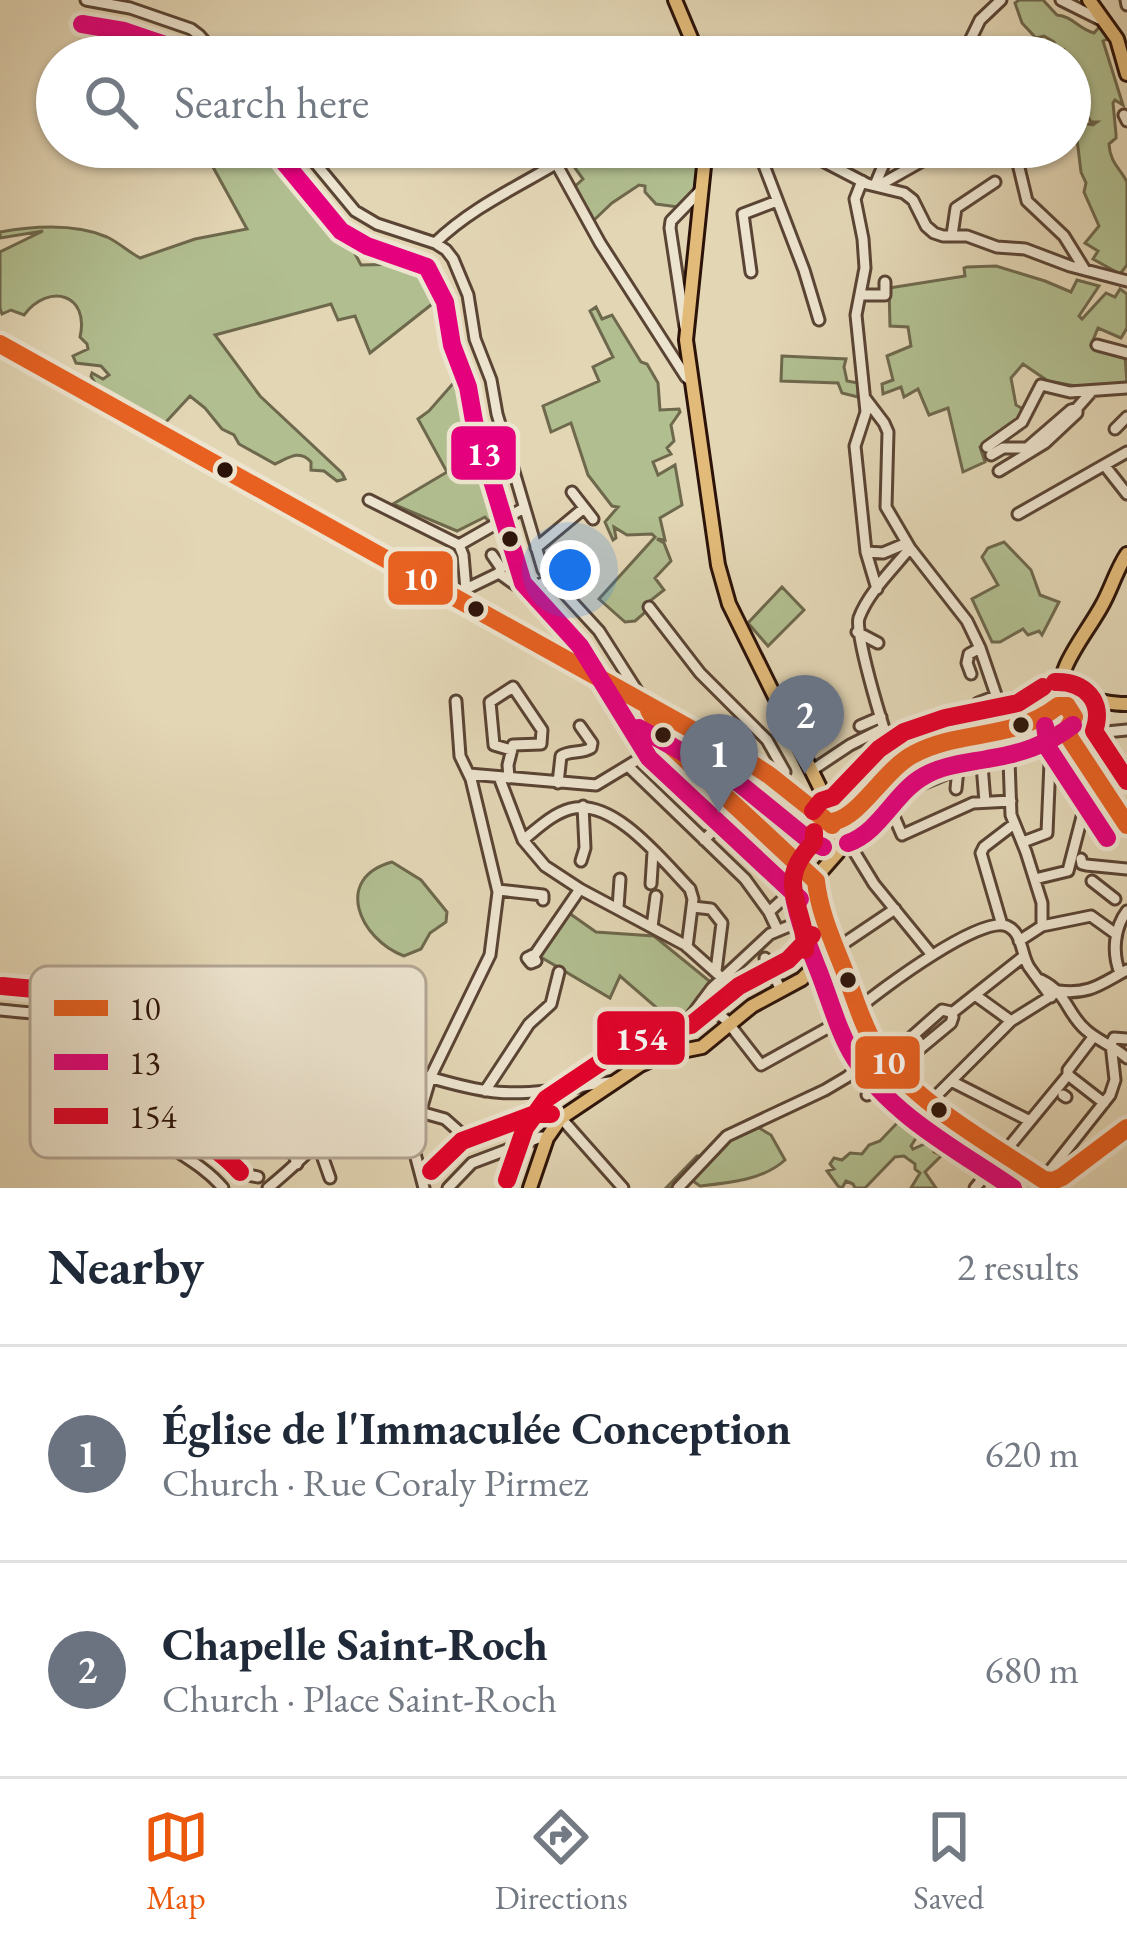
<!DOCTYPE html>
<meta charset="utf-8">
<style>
:root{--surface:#fff;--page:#f6f6f7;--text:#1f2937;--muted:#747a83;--line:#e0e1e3;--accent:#ea580c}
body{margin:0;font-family:"EB Garamond",serif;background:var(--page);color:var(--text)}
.you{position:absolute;left:570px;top:570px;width:42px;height:42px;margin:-30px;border:9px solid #fff;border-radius:50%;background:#1a73e8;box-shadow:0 0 0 18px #1a73e833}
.badge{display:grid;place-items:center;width:78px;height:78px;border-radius:50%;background:var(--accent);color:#fff;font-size:39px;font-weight:700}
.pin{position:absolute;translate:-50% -99px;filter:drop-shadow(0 3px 6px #0008)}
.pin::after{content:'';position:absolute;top:63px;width:42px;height:36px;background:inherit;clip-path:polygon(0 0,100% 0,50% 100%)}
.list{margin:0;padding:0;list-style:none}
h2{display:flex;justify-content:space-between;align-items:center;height:156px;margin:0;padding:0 48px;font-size:51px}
h2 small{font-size:39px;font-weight:400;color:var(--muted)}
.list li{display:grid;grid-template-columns:78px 1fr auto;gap:36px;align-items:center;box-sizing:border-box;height:216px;padding:0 48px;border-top:3px solid var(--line)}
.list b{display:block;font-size:45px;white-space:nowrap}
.list p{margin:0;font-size:39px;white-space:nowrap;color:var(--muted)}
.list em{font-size:39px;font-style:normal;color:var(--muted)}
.icon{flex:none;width:66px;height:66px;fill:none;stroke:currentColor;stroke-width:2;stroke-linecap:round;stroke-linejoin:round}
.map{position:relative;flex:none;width:1127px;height:1188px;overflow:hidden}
.search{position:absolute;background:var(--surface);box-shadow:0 3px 9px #0004;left:36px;right:36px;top:36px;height:132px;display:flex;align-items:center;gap:30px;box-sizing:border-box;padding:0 42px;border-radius:66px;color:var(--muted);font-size:45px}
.sheet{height:588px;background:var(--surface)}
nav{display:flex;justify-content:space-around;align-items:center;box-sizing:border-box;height:168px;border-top:3px solid var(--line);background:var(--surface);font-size:33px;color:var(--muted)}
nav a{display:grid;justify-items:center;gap:6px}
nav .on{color:var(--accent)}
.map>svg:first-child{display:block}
</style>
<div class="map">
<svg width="1127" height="1188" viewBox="0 0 1127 1188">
<rect width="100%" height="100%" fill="#e3d6b5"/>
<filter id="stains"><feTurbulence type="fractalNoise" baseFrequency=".00167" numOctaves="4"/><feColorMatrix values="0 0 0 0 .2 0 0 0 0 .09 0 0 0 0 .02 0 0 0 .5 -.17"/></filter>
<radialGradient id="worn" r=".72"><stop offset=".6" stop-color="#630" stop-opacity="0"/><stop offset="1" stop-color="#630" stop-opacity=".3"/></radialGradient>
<path fill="#b1be90" stroke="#6e684c" stroke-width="3" d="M 1019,0 L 1043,0 L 1057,15 C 1072,16 1079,29 1094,33 L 1101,25 L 1112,37 L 1103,41 L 1123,105 L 1115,100 L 1113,103 L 1116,134 L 1116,138 L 1109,144 C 1110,163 1120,168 1127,182 L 1127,265 L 1120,274 L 1093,259 L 1098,251 L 1085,243 L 1099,226 L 1084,192 L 1086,183 L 1081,172 L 1076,131 L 1079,126 L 1078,122 L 1093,125 L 1097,122 L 1091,122 C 1083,109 1071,74 1070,57 L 1066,57 L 1064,50 L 1058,53 L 1054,42 L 1044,36 L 1036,38 L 1022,23 L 1015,3 Z
M 229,147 L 271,147 L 344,233 L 361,265 L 402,264 L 400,254 L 416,253 L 441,297 L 370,353 L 355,316 L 338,320 L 331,304 L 215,335 L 260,396 L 342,473 L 345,479 L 337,481 L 324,471 L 311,470 L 311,462 C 299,448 287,459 275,464 L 239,444 L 234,435 L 222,429 L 205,408 L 190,396 L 166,422 L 168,430 L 101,394 L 91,376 L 92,373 L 103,379 L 109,375 L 101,366 L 76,363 L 73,356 L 88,349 L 87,344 L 80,337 C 90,294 49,282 24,315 L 11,310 L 2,314 L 0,308 L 0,252 L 43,231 L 0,238 L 0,232 C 34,226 74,223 107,237 C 118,242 129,252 140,258 L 195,239 L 247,229 L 213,167 L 231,152 Z
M 590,147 L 676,147 L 700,152 L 696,192 L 678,207 L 656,204 L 645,192 L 645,186 L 639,185 L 612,203 L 593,221 L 573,188 L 583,179 L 570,161 Z
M 996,266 L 1045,281 L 1071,292 L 1077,280 L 1099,286 L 1079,316 L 1082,319 L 1106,293 L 1115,297 L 1120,289 L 1127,294 L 1127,328 L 1121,338 L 1098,328 L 1091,345 L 1125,356 L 1127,383 L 1081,387 L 1048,381 L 1023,364 L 1011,378 L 1016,405 L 1025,410 C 1014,429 998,437 980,447 L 985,462 L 963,472 L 948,408 L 929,415 L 918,389 L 904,397 L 901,387 L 883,394 L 882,384 L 893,380 L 887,356 L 911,346 L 908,327 L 890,326 L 889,288 L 965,276 L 964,268 L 967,267 Z
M 596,307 L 602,319 L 612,315 L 641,362 L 647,364 L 658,383 L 660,410 L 679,409 L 680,412 L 671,425 L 674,441 L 667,448 L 671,454 L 653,462 L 658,475 L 675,465 L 682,505 L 660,518 L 665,540 L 657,539 L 664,543 L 671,561 L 655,578 L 664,590 L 646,604 L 649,609 L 635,621 L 625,622 L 599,599 L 655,537 L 652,534 L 627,535 L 614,527 L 616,538 L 613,540 L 605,522 L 618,507 L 612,506 L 588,475 L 571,423 L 551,432 L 543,406 L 599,381 L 593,367 L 613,357 L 590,311 Z
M 782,356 L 846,359 L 844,367 L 847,381 L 858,383 L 858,397 L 842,393 L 838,383 L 781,381 Z
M 457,379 L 500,519 L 492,525 L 485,517 L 457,531 L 393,504 L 447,472 L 418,419 L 429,411 Z
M 1004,542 L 1031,570 L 1040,595 L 1059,602 L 1042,635 L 1039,631 L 1028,635 L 1023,629 L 1000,642 L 992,642 L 972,599 L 998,585 L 982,557 L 988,548 Z
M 782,587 L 804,610 L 768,646 L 748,623 Z
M 392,862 L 421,880 L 447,912 L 446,922 L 430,933 L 421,949 L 404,956 C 359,939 333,878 392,862 Z
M 569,913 L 596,932 L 654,936 L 713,984 L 680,1028 L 620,976 L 610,998 L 539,956 Z
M 919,1100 L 930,1108 L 923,1118 L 925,1124 L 911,1146 L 913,1149 L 929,1142 L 934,1143 L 934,1152 L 942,1155 L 925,1172 L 936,1188 L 911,1188 L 920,1173 L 915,1169 L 915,1164 L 904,1156 L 895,1157 L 865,1188 L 855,1188 L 853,1184 L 846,1181 L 842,1188 L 838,1186 L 827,1171 L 834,1169 L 830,1164 L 834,1158 L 842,1160 L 850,1153 L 862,1154 L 869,1145 L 880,1141 Z
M 754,1125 L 771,1135 L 785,1160 C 763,1180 729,1183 700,1186 L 693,1181 L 676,1188 L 666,1188 L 697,1156 L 701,1156 L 706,1162 L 732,1136 Z"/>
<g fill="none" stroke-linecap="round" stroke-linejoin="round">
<g stroke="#5a4434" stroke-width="15">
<path id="minor" d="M 86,0 L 130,8 L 191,29 L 199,35 L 218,57
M 1061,0 L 1099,19
M 1126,0 L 1127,5
M 962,57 L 980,20 L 1001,0
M 1124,115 L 1127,121
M 302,147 L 355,211 L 377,224 L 435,243 L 446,250 L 453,259 L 468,295 L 475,339 L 491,380 L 497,414 L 543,570 L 599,631 L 643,700
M 757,147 L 804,270 L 819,320
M 796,147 L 867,184 L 904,193 L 913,200 L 926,226 L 934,233 L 943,236 L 967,236 L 997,247 L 1025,249 L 1070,266 L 1127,281
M 1014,147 L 1027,201 L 1064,236 L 1085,270
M 557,165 L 600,243 L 686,377 L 691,381
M 862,181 L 855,199 L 863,239 L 865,268 L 856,315 L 866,412 L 855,446 L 866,552 L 877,589
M 875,185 L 891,147
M 878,186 L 947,147
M 952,235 L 956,208 L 995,182
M 435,243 C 477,202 534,180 583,147
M 751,272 L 743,214 L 777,201
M 860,295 L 885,295 L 885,282
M 685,327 L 670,228 L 671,221 L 701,190
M 1097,345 L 1127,353
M 865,398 L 884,423 L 888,432 L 886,507 L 910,548 L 967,621 L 980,648 L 1008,730
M 1115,429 L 1127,417
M 987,447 L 1022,422 L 1041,385 L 1070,392 L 1127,388
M 991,455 L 1003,448 L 1027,448 L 1071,410 L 1077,408
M 1105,466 L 1127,494
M 999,471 L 1045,443 L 1077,413 L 1077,408 L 1092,391
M 572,492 L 593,519
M 369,500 L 459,545
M 1018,514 L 1127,452
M 459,545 L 524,508
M 459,545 L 463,555 L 466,590
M 536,548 L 584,508
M 866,552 L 883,553 L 907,543
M 492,555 L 501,568 L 499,573
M 530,590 L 548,604
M 461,601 L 468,588 L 499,573 C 521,589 525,595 549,579
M 649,607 L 700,673 L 767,740 L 785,772
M 857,632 L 878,643
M 971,674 L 967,663 L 969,654 L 980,648
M 1042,710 L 1054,687 L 1060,685
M 860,726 L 881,717
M 1069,726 L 1077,726 L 1096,733 L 1127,730
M 1019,730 L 1027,734 L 1064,736
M 1008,733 L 1011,815 L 1026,852 L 1042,903 L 1042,926 L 1019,941
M 987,734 L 978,703 L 996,696
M 985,738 L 985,757 L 982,765 L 985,802
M 951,745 L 958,769 L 956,789
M 898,765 C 888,749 854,633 859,618 C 868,593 893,569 910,548
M 629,767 L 745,879 L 769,912 L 778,931
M 811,771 L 850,745 L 884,728
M 469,774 L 596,785 L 667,742 L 678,722
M 499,777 L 523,840 L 545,866 L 580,889 L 685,945 L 722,978
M 509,778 L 508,765 L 513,745 L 541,744 L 542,730 L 513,687 L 490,702 L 494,745 L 511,750
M 558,783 L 561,756 C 570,750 581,754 591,748 L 592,743 L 580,726
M 881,786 L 902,835 L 973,803 L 1011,801
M 724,795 L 753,764
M 886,799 L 958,769
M 841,830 L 874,884 L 932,955
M 523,840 C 537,829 552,814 570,809 C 613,797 662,860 690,889 L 693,899 L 687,947
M 704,840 L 769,775
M 1023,842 L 1047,833 L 1051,739 L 1056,727
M 1081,859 L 1082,864 L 1086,865 L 1127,869
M 581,861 L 585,848 L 583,806
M 1035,879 L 1068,871 L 1090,786 L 1096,776
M 1092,881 L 1115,899
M 651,884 L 653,852
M 498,890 L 543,895 L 543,900
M 693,907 L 711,909 L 722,923 L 716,971
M 618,908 L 620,879
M 769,912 L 809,875
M 1002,925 L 981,853 L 984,847 L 1014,824
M 1042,926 L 1091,916 L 1116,934
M 652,927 L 656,896
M 837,948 L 895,909
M 533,955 L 536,961 L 531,963 L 527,958 Z
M 534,956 L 580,889
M 765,958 L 781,990
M 1120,973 C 1112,953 1114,928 1127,911
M 1041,980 C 1068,993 1066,1013 1086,1030 C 1098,1041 1114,1046 1127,1058
M 1059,991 C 1090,995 1102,983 1127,970
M 975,995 L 1011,1021
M 702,1001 L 726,1020 L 761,1065 L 860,1010
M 859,1008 C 880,990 982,914 1007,926 C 1023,933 1021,955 1029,967 C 1036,977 1044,987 1051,997
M 0,1010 C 47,1015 90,1018 136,1008 C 158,1004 182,983 204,984 C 238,986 262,1034 292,1047 C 314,1057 341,1055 364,1059 C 406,1068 445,1085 488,1091 C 523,1097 579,1087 615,1081
M 952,1013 L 1024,956
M 62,1016 C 87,1054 112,1100 147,1130 C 172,1151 202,1163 223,1188
M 1111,1044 L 1114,1038 L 1127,1039
M 662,1055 L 712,988 L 770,934 L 823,912
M 866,1060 L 877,1088 L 867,1095
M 898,1075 L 916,1052 L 951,1023 L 953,1017 L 951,1012 L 942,1010 L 907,1041 L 916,1052
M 1068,1075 L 1104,1103
M 951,1081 L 1030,1121
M 485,1091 L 529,1024 L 551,1004 L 559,972
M 1063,1095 L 1066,1097
M 930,1102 L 1011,1021 L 1059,991
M 316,1104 L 326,1133
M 420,1112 L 445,1119 L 463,1135 L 461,1141 L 465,1144 L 468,1140 L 463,1135
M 561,1118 L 623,1188
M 362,1119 L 363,1104 L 373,1095
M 288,1136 L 297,1164
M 220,1138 L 233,1172 L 258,1177
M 318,1144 L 330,1178
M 1045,1177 L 1110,1095 L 1115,1080 L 1111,1044
M 268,1188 C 291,1169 312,1150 331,1127 C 335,1121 339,1116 345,1114 C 371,1107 364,1147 385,1150 C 393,1152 405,1147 413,1145
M 424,1188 L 413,1146 L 415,1130 L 431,1076 L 490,955 L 498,892 L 471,779 L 460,756 L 456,701
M 448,1188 L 472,1163 L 541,1137 L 547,1138
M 678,1188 L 727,1136 L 825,1090 L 847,1077 L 873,1054 L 907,1041
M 975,1188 L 1068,1075 L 1068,1070 L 1094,1036"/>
</g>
<g stroke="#2c1309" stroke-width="18">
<path id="major" d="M 675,0 L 699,57
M 1089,0 L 1117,39 L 1127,74
M 706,147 L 686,340 L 718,565 L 729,604 L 836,820
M 0,344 L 741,757 L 769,775 L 838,832
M 646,705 L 667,742 L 816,881
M 1058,706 C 1056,667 1083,639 1101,607 C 1111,590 1116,570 1127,554
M 1058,706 C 1067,704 1073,708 1074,717 L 1069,726 L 1069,737 L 1127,825
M 1068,706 C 1085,693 1105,705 1127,704
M 832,824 L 835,821 L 845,819 C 868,797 887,768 915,753 C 960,730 1022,742 1058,706
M 844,827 L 838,832 L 838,852 L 817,876 L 817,893 L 873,1043 L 889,1065 L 917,1093 L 1044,1180 C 1070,1181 1108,1144 1127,1126
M 530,1188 L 547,1138 L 561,1118 L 640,1065 L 662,1055 L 702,1047 L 752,1006 L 802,979 L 829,952 L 837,948"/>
</g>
<use href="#minor" stroke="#ede4cf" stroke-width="9"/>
<use href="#major" stroke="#e2bb7a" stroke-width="12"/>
<g stroke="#ede4cf" stroke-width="27">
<path id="bus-1" d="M 0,344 L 741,757 L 769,775 L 832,825
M 1058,706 L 1067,706 L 1074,717 L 1069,726 L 1069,737 L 1127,825
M 649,710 L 667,742 L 816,881
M 832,825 L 835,821 C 860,816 886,768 914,754 C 961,729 1013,741 1058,706
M 816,881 C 819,911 833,942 844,970 C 854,995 862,1025 876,1047 C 911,1101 991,1144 1044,1180
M 1044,1180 L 1053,1181 L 1062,1177 L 1127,1128"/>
</g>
<g stroke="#ede4cf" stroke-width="27">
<path id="bus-2" d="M 82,24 L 124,31 L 180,50 L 186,57
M 284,162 L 341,231 L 367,246 L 427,267 L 445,302 L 452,345 L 468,387 L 474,421 L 523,583 L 580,646 L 649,758 L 800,899
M 1045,726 L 1048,748 L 1107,838
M 639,728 L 740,784 L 810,841 L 823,847
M 848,843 C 880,832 895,792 924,776 C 943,765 966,763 987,759 C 1020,754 1047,745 1073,725
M 792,883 C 795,914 808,944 819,972 C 830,1000 839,1034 855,1059 C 892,1116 958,1150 1013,1188"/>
</g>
<g stroke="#ede4cf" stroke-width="27">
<path id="bus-3" d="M 1055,682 C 1084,681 1105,701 1094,731 L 1127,781
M 813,811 L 821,801 L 833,797 L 879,749 L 904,732 L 945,718 L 1018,703 L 1043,687
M 805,950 C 806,904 772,884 814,842 L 814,832
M 2,986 L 67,992 L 77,998 C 104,1030 121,1069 150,1100 C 177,1128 214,1143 240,1172
M 431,1171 L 462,1141 L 535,1114 L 551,1114
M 507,1180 L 525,1128 L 546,1099 L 628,1044 L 655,1032 L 691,1025 L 739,986 L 788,960 L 812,935"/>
</g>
<use href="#bus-1" stroke="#e86121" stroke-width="18"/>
<use href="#bus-2" stroke="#e5007d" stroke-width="18"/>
<use href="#bus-3" stroke="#e4002b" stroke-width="18"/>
</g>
<g fill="#2c1309" stroke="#ede4cf" stroke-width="4.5">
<circle cx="225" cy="470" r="10"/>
<circle cx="510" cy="539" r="10"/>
<circle cx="476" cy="609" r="10"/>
<circle cx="1021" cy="725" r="10"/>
<circle cx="663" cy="735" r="10"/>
<circle cx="848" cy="980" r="10"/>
<circle cx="939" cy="1110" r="10"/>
</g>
<rect x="30" y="966" width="396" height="192" rx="18" fill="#ede4cf" stroke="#b3a594" stroke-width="3"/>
<rect x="54" y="1000" width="54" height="16" fill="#e86121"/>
<rect x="54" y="1054" width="54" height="16" fill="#e5007d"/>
<rect x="54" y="1108" width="54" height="16" fill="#e4002b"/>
<g font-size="33" fill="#2c1309">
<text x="129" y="1020">10</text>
<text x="129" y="1074">13</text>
<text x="129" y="1128">154</text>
</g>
<g stroke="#ede4cf" stroke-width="4.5">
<rect x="449" y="424" width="69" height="58" rx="12" fill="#e5007d"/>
<rect x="386" y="549" width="69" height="58" rx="12" fill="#e86121"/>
<rect x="595" y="1009" width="92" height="58" rx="12" fill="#e4002b"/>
<rect x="853" y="1034" width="69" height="57" rx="12" fill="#e86121"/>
</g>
<g font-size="33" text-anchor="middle" font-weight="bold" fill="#fff">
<text x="484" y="465">13</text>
<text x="420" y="590">10</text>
<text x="641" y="1050">154</text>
<text x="888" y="1074">10</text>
</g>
<rect width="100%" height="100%" filter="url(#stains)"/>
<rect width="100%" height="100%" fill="url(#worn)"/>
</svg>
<div class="you"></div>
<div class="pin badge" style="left:719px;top:813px;background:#6b7280">1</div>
<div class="pin badge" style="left:805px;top:774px;background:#6b7280">2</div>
<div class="search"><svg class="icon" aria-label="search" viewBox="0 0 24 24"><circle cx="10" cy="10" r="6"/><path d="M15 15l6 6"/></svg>Search here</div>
</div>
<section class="sheet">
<h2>Nearby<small>2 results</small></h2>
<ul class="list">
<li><span class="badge" style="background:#6b7280">1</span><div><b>Église de l'Immaculée Conception</b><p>Church · Rue Coraly Pirmez</p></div><em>620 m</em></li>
<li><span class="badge" style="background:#6b7280">2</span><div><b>Chapelle Saint-Roch</b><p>Church · Place Saint-Roch</p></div><em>680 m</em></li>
</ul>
</section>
<nav>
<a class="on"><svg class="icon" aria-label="map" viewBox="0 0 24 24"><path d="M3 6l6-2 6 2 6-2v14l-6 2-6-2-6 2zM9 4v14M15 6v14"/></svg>Map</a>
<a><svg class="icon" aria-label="directions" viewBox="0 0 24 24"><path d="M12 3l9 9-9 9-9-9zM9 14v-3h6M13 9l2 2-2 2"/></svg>Directions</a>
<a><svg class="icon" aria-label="saved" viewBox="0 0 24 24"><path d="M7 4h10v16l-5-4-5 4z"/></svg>Saved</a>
</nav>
